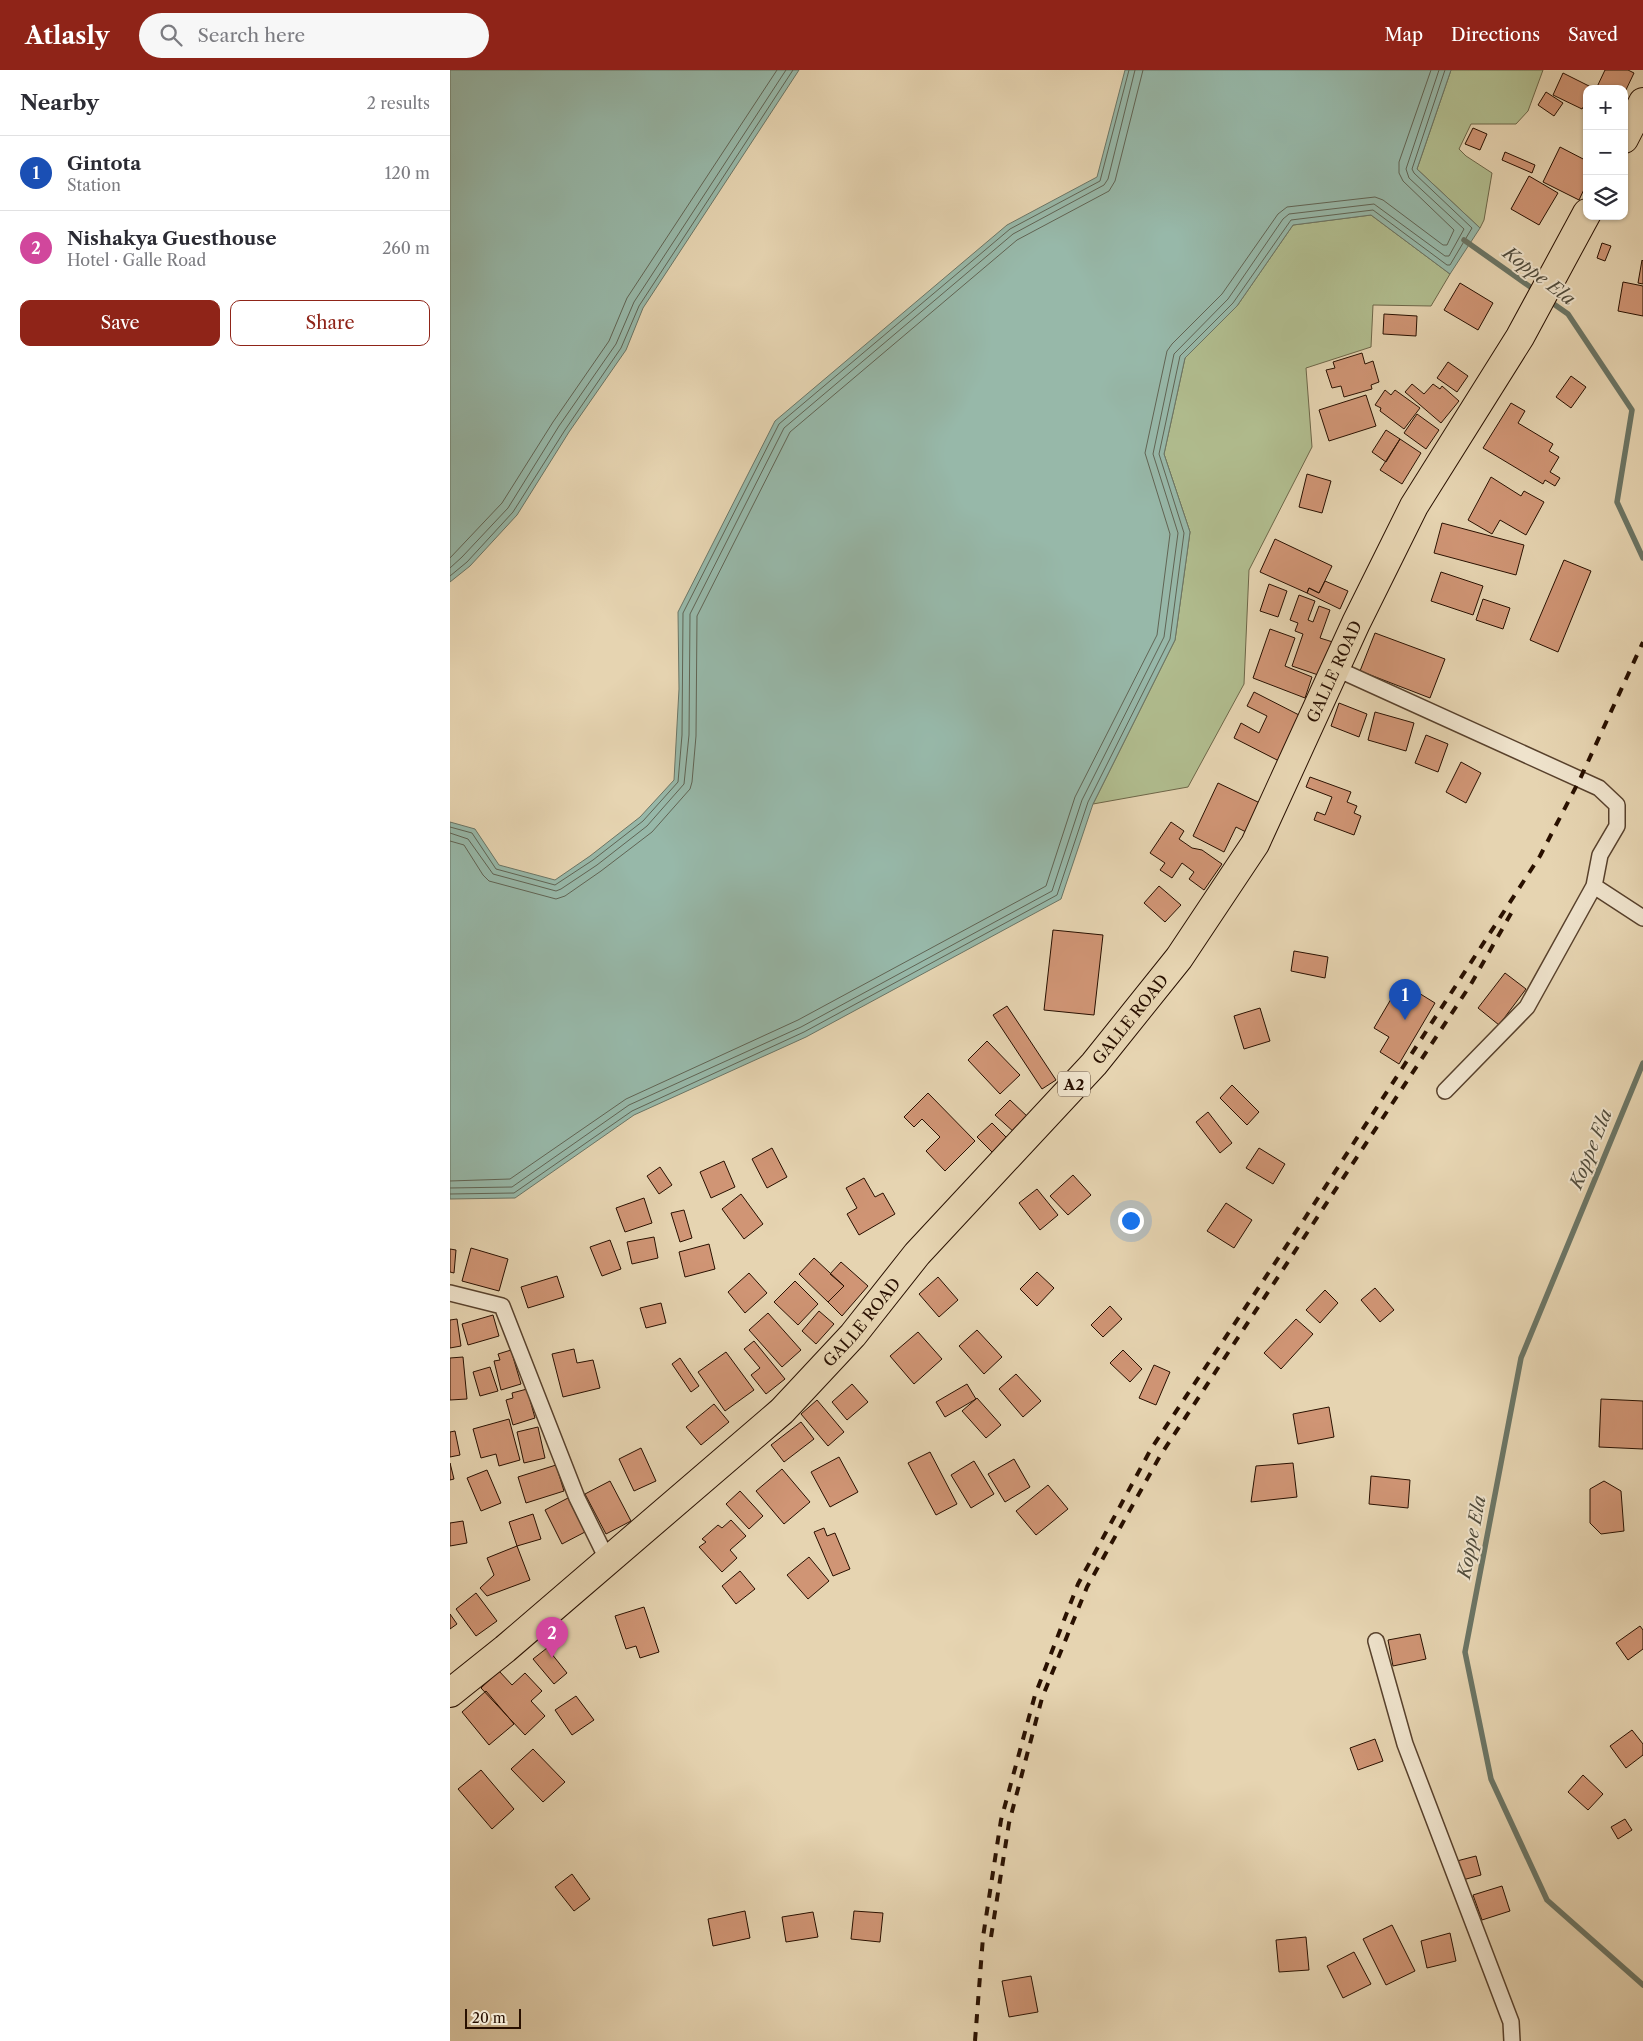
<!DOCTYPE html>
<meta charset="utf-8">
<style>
:root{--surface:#fff;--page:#f7f7f7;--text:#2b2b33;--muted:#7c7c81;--line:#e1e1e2;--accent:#8f2418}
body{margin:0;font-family:"Libre Caslon Text",serif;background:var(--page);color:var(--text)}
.controls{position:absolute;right:15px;top:15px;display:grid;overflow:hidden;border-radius:10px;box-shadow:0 1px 4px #0004}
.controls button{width:45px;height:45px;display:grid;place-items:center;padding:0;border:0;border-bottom:1px solid var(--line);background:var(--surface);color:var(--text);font:25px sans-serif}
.scale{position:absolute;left:15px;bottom:12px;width:56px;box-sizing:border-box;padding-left:5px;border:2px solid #291000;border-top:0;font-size:14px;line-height:18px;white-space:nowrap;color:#291000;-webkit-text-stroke:4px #efe3cc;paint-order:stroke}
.you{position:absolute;left:680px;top:1150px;width:18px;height:18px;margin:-12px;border:4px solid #fff;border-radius:50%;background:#1a73e8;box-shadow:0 0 0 8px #1a73e833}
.badge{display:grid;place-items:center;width:32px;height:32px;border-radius:50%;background:var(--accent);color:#fff;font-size:16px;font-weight:700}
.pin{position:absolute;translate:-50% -41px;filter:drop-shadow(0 1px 2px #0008)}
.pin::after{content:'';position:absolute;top:26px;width:18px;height:15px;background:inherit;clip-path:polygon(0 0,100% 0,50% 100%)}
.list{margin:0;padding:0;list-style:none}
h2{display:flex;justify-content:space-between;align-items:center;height:65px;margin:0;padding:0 20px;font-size:21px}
h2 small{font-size:16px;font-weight:400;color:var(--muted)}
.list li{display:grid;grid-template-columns:32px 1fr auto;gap:15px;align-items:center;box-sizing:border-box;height:75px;padding:0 20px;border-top:1px solid var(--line)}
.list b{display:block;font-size:19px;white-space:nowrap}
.list p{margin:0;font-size:16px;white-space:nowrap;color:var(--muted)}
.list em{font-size:16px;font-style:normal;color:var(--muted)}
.actions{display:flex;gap:10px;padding:15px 20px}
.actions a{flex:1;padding:11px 0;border:1px solid var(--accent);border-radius:10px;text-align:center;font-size:18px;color:var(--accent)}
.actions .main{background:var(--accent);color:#fff}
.icon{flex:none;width:28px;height:28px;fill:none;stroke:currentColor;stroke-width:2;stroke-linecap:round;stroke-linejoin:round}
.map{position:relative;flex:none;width:1193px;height:1971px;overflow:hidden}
header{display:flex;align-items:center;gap:30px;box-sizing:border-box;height:70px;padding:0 25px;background:var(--accent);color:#fff}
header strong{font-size:24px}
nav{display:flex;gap:28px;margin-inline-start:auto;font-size:18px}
.search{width:350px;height:45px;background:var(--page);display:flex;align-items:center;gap:12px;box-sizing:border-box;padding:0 18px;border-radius:28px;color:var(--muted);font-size:19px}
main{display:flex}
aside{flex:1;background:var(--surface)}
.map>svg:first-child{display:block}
</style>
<header>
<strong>Atlasly</strong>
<div class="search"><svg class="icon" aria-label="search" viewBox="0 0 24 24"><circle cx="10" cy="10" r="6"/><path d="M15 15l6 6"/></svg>Search here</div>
<nav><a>Map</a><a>Directions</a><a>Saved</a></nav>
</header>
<main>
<aside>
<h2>Nearby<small>2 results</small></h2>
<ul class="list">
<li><span class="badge" style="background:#1a4fb4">1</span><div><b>Gintota</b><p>Station</p></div><em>120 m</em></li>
<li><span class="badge" style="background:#d1479c">2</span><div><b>Nishakya Guesthouse</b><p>Hotel · Galle Road</p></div><em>260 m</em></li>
</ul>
<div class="actions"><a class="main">Save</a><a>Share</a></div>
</aside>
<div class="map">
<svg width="1193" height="1971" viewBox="0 0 1193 1971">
<rect width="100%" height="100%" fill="#e6d4b1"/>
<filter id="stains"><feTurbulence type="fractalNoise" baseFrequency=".004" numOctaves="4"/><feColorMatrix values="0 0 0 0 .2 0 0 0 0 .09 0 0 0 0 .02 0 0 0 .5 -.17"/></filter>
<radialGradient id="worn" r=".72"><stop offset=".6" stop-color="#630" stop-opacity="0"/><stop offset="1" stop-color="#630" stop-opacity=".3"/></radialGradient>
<path fill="#b1bd8f" stroke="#6d6648" d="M 1001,0 L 1093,0 L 1078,41 L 1066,54 L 1021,54 L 1009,79 L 1016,86 L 1042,103 L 1034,150 L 1030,158 L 967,99 Z
M 921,145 L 1000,204 L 981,236 L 923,235 L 921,277 L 856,298 L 862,377 L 799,500 L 794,614 L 738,717 L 643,734 L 725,570 L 740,462 L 714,384 L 735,288 L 787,236 L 843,155 Z"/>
<path fill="#97b8a9" stroke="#6b7565" d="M 0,0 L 349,0 L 193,238 L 176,280 L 119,362 L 67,445 L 20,496 L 0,512 Z
M 675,0 L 1001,0 L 967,99 L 1030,158 L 1000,204 L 921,145 L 843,155 L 787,236 L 735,288 L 714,384 L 740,462 L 725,570 L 643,734 L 611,829 L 356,967 L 184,1045 L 65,1128 L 0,1129 L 0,752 L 25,759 L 49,795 L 105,810 L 140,786 L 190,747 L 224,710 L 229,619 L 228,542 L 325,351 L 557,155 L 647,107 Z"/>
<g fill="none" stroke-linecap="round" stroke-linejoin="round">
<path stroke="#606454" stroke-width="1" d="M 0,488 L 52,433 L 103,352 L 159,271 L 177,228 L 327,0
M 0,498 L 12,487 L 58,438 L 109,356 L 166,274 L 184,232 L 336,0
M 0,506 L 17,492 L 63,442 L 115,360 L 171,278 L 189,236 L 343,0
M 0,757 L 22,763 L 46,799 L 105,815 L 143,790 L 193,751 L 228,712 L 232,665 L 233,543 L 329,354 L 560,159 L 650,111 L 679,0
M 0,763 L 18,769 L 43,804 L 106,821 L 111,819 L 147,795 L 197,756 L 234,714 L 239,665 L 240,544 L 334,358 L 563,164 L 654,115 L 658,109 L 685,0
M 0,771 L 14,775 L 33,805 L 39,811 L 106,829 L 115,826 L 151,801 L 202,762 L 240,719 L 242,712 L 246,666 L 247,546 L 340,362 L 567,170 L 659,121 L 665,111 L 693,0
M 0,1111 L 60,1109 L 176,1029 L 348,950 L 596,816 L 625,727 L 707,565 L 720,464 L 695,383 L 717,281 L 722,274 L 772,224 L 828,144 L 837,137 L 925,127 L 933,130 L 993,175 L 997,175 L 1004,160 L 953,111 L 949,103 L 949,92 L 981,0
M 0,1118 L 62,1117 L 179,1035 L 351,957 L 602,821 L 632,730 L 714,567 L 728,463 L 703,384 L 724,284 L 778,229 L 833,149 L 839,144 L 924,134 L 995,186 L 999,186 L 1014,159 L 959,108 L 956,99 L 989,0
M 0,1124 L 64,1123 L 182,1041 L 354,962 L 607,825 L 638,732 L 720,569 L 734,463 L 709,384 L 730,286 L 783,233 L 841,150 L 923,140 L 997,195 L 1000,195 L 1022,158 L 964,103 L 962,99 L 995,0"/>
<path stroke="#6b7565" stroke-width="5.5" d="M 1014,170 L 1086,221
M 1098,230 L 1118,244 L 1182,340 L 1167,432 L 1193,488
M 1193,993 L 1071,1288 L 1015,1582 L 1041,1709 L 1097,1830 L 1193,1915"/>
</g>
<path fill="#d09575" stroke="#291000" d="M 1155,0 L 1178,0 L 1184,3 L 1174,24 L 1174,19 L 1146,19 Z
M 1113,3 L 1143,18 L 1137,19 L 1137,31 L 1132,39 L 1103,25 Z
M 1096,22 L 1113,33 L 1104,46 L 1088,35 Z
M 1023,58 L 1037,64 L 1030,80 L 1015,74 Z
M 1110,77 L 1137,91 L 1137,113 L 1129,130 L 1093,112 Z
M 1055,82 L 1085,95 L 1082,103 L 1052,90 Z
M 1079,106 L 1108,123 L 1089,155 L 1061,139 Z
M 1152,173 L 1161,176 L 1155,191 L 1147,188 Z
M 1192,190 L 1193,191 L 1193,214 L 1188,213 Z
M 1173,212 L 1193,216 L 1193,246 L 1168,241 Z
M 1010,213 L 1043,233 L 1028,260 L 994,240 Z
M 934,244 L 967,246 L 966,266 L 933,264 Z
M 912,283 L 915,294 L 923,291 L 929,312 L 921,315 L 922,319 L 894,327 L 891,316 L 882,318 L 876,300 L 885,298 L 883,292 Z
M 998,292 L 1018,306 L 1007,322 L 987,308 Z
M 1121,306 L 1136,317 L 1121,338 L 1106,327 Z
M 962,314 L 974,324 L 983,314 L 990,319 L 992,316 L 1009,331 L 991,353 L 955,322 Z
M 935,320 L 941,325 L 945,320 L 970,338 L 954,359 L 930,341 L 931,338 L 925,335 Z
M 916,325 L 926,356 L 879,371 L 869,340 Z
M 1061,333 L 1075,341 L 1068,353 L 1103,374 L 1099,381 L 1109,387 L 1100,402 L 1110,408 L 1105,416 L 1095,410 L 1093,414 L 1033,378 Z
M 967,344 L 989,360 L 976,379 L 954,363 Z
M 936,360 L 950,369 L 936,392 L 922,382 Z
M 950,369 L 971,383 L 952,414 L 930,400 Z
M 857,404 L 881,411 L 872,443 L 849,437 Z
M 1041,407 L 1071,426 L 1074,421 L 1094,432 L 1076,465 L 1050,450 L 1042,464 L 1018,450 Z
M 992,453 L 1074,475 L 1066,505 L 984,483 Z
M 825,469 L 882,496 L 869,523 L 859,518 L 857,523 L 810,502 Z
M 1114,490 L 1141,501 L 1108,582 L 1080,570 Z
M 991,502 L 1033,516 L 1023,545 L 981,531 Z
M 875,511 L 898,521 L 890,539 L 857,523 L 859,518 L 869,523 Z
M 819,514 L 837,521 L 828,547 L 810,541 Z
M 849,525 L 865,531 L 858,550 L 863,552 L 869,536 L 880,540 L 870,568 L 886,573 L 874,607 L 842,596 L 853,564 L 845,561 L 848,553 L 840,550 Z
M 1033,529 L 1060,538 L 1053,559 L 1026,550 Z
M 820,559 L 845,568 L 835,596 L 862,607 L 855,628 L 803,608 Z
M 925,563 L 995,589 L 980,628 L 910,601 Z
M 804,622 L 851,646 L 829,691 L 784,668 L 791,653 L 809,663 L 817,646 L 797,636 Z
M 889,633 L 917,644 L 909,667 L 881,656 Z
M 925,642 L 964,653 L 956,681 L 918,670 Z
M 976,665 L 998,674 L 988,702 L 965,693 Z
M 1011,692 L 1031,703 L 1016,733 L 996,722 Z
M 860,707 L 901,722 L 897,732 L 907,736 L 904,743 L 911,746 L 904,765 L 864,750 L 867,742 L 875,745 L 882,727 L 856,717 Z
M 768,713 L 810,733 L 796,762 L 786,757 L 774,782 L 743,766 Z
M 721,752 L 734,761 L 729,769 L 742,778 L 752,780 L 772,794 L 754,820 L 739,809 L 744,802 L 732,793 L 722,808 L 710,800 L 715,793 L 700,783 Z
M 709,816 L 731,835 L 715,852 L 694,833 Z
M 603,860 L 653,865 L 644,945 L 594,940 Z
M 844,881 L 878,887 L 875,908 L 841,901 Z
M 1055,903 L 1076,919 L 1049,955 L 1028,938 Z
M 951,912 L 985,933 L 949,994 L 930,982 L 939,967 L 924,958 Z
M 557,936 L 606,1010 L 592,1019 L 543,945 Z
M 810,938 L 820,971 L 794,979 L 784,946 Z
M 537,971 L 570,1005 L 550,1024 L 518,990 Z
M 782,1015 L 809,1042 L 797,1055 L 770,1028 Z
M 478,1023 L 525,1071 L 495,1101 L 476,1081 L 490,1067 L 472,1049 L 464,1057 L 454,1047 Z
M 560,1030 L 579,1048 L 565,1063 L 545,1045 Z
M 758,1042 L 782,1073 L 770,1083 L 746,1052 Z
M 542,1053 L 559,1070 L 545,1085 L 527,1067 Z
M 322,1078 L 337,1107 L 317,1118 L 302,1089 Z
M 809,1078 L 835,1094 L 823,1114 L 796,1098 Z
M 274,1091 L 285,1117 L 261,1128 L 250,1102 Z
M 210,1097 L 222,1115 L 209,1124 L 197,1106 Z
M 623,1105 L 641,1125 L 618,1145 L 600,1126 Z
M 414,1108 L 425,1127 L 433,1123 L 445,1144 L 409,1165 L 397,1144 L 407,1138 L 396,1118 Z
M 587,1119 L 608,1145 L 590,1160 L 569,1133 Z
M 291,1124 L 313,1154 L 294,1169 L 272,1139 Z
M 194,1128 L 202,1153 L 175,1162 L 166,1138 Z
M 776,1133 L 802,1150 L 784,1178 L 757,1161 Z
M 234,1140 L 242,1168 L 230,1172 L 221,1143 Z
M 204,1167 L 208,1188 L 182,1194 L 177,1172 Z
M 160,1170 L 171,1199 L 152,1206 L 140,1177 Z
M 259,1174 L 265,1199 L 235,1207 L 229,1182 Z
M 21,1178 L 58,1189 L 49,1221 L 12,1211 Z
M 0,1179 L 6,1180 L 4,1203 L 0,1202 Z
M 364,1188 L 394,1216 L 378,1232 L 349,1204 Z
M 391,1192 L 418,1216 L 392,1246 L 378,1232 L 394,1216 L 380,1204 Z
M 587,1202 L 604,1218 L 587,1236 L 570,1219 Z
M 299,1203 L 317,1223 L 295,1243 L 278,1222 Z
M 107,1206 L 114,1227 L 78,1238 L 71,1217 Z
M 488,1207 L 508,1230 L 489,1247 L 469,1224 Z
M 345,1211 L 368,1234 L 348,1255 L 324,1232 Z
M 925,1218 L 944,1240 L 930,1252 L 911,1230 Z
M 875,1220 L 888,1233 L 870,1253 L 856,1240 Z
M 211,1233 L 216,1253 L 196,1258 L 190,1238 Z
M 660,1236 L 672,1249 L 653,1267 L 641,1255 Z
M 369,1241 L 384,1254 L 366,1274 L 352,1261 Z
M 318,1243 L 351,1280 L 332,1297 L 299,1260 Z
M 43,1245 L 49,1266 L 18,1275 L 12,1254 Z
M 7,1249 L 11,1276 L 0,1278 L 0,1250 Z
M 846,1249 L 863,1264 L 831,1299 L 814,1283 Z
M 527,1260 L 552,1287 L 534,1304 L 509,1276 Z
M 468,1262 L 492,1289 L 464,1314 L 440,1286 Z
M 304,1271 L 335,1309 L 316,1324 L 301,1305 L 310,1298 L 294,1279 Z
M 124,1279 L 127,1293 L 143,1290 L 150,1318 L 113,1327 L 102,1284 Z
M 61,1280 L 71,1314 L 51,1320 L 44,1291 L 50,1290 L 48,1284 Z
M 673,1280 L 692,1299 L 680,1312 L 660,1293 Z
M 276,1282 L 304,1320 L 275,1341 L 248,1302 Z
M 13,1287 L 17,1329 L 0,1330 L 0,1288 Z
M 230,1288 L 249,1316 L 241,1322 L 222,1294 Z
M 704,1295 L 720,1302 L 706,1335 L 689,1328 Z
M 40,1297 L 48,1321 L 30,1326 L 23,1302 Z
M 566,1304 L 591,1331 L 573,1347 L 549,1319 Z
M 402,1314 L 418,1332 L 397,1350 L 382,1332 Z
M 517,1314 L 526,1329 L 495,1347 L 486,1332 Z
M 77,1319 L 85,1348 L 63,1355 L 56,1330 L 63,1328 L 62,1323 Z
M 527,1328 L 551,1355 L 536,1368 L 512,1341 Z
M 1151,1329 L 1193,1331 L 1193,1379 L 1149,1377 Z
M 367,1330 L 394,1362 L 378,1376 L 351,1344 Z
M 264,1334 L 279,1352 L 251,1375 L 236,1357 Z
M 879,1337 L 884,1367 L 848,1374 L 843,1344 Z
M 59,1349 L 70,1390 L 49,1396 L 46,1384 L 31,1388 L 23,1359 Z
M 351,1352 L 364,1369 L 334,1392 L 321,1375 Z
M 88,1357 L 95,1388 L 74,1393 L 67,1362 Z
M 5,1361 L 10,1385 L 0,1387 L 0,1362 Z
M 191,1378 L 206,1411 L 184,1421 L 169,1389 Z
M 480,1382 L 507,1434 L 486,1445 L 458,1393 Z
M 389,1387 L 408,1422 L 380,1437 L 361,1402 Z
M 564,1389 L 580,1417 L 555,1432 L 538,1404 Z
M 524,1391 L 544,1424 L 521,1438 L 501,1405 Z
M 0,1393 L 4,1409 L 0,1410 Z
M 843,1393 L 847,1427 L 801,1432 L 806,1396 Z
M 106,1395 L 114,1421 L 76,1433 L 68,1407 Z
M 332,1399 L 360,1432 L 334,1454 L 306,1421 Z
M 37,1400 L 51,1433 L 31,1441 L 17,1408 Z
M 921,1406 L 960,1410 L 958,1438 L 919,1434 Z
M 160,1411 L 181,1451 L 156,1464 L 135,1424 Z
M 1154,1411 L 1171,1421 L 1174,1461 L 1151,1464 L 1140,1453 L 1140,1419 Z
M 598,1415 L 618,1439 L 586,1465 L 566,1441 Z
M 290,1421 L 313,1446 L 299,1459 L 276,1434 Z
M 118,1428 L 135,1462 L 112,1474 L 95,1440 Z
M 83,1444 L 91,1469 L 67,1476 L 59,1452 Z
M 281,1450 L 296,1466 L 280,1480 L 287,1488 L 272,1502 L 249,1477 L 256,1472 L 252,1469 L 268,1455 L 272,1458 Z
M 13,1451 L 17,1473 L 0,1476 L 0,1453 Z
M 374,1458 L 377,1466 L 385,1463 L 400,1499 L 383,1506 L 364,1462 Z
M 67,1476 L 80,1510 L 37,1526 L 30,1518 L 44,1505 L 37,1488 Z
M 359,1487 L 379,1511 L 358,1529 L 337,1505 Z
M 290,1501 L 305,1519 L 286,1534 L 272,1516 Z
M 26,1523 L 47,1551 L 26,1566 L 6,1539 Z
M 194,1537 L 209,1582 L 190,1588 L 186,1576 L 176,1579 L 165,1546 Z
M 0,1544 L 7,1554 L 0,1559 Z
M 1190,1556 L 1193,1560 L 1193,1579 L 1178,1590 L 1166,1573 Z
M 970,1564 L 976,1589 L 943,1596 L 938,1570 Z
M 97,1578 L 117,1603 L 104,1614 L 83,1589 Z
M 49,1601 L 62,1615 L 75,1603 L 92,1621 L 81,1631 L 95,1646 L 75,1665 L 31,1618 Z
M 36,1621 L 64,1654 L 39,1675 L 12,1642 Z
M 126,1626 L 144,1650 L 122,1665 L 105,1640 Z
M 1182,1660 L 1193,1674 L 1193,1685 L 1176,1698 L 1160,1676 Z
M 925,1669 L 933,1691 L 908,1700 L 900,1678 Z
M 83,1679 L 115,1712 L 93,1732 L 61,1699 Z
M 31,1700 L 64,1739 L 42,1759 L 8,1719 Z
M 1133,1705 L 1153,1724 L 1138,1740 L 1118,1722 Z
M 1175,1749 L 1182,1760 L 1168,1769 L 1161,1757 Z
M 1026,1786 L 1031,1805 L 1009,1811 L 1003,1792 Z
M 122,1804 L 140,1829 L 124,1841 L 105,1817 Z
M 1052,1816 L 1060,1841 L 1032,1850 L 1023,1825 Z
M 295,1841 L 300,1868 L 263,1876 L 258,1849 Z
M 404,1841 L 433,1843 L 430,1872 L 401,1869 Z
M 363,1842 L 368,1867 L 336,1872 L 332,1847 Z
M 942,1855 L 965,1901 L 936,1915 L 913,1869 Z
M 1000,1863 L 1006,1891 L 977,1898 L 971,1871 Z
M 856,1867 L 859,1900 L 829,1902 L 826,1870 Z
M 904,1882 L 921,1914 L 893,1928 L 877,1896 Z
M 581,1906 L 588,1942 L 559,1947 L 552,1911 Z"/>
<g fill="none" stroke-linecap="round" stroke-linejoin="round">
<g stroke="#58412c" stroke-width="18">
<path id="street" d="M 887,599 L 1149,718 L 1167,735 L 1167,756 L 1150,785 L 1144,816 L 1193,848
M 995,1021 L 1077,937 L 1144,816
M 0,1223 L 52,1236 L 127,1428 L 158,1491
M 926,1571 L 955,1674 L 1061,1952 L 1062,1971"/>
</g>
<g stroke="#291000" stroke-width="30">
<g id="highway">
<path d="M 1174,69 L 1193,32"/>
<path id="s1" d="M 0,1623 L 55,1579 L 332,1341 L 403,1265 L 467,1184 L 644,994 L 729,888 L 805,774 L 906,553 L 964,436 L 1070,267 L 1137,143"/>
</g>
</g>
<use href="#street" stroke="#efe3cc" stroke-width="15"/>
<use href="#highway" stroke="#e6d4b1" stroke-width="28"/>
<path stroke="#291000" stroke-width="4" stroke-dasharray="9 9" stroke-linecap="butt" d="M 541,1867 L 559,1753 L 592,1628 L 637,1517 L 710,1386 L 1021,914 L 1063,840
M 525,1971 L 533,1867 L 551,1750 L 585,1625 L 628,1514 L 701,1379 L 855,1148 L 1090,786 L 1130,709 L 1193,572"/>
</g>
<g text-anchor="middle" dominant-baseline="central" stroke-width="4" stroke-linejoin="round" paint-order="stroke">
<rect fill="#efe3cc" stroke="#644f3d" stroke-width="1" x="608" y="1001.5" width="32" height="25" rx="4"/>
<g font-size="15" font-weight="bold" fill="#291000">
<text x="624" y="1014">A2</text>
</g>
<g font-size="16" fill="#291000" stroke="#efe3cc">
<text stroke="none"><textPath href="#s1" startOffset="1365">GALLE ROAD</textPath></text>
<text stroke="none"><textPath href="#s1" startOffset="960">GALLE ROAD</textPath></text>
<text stroke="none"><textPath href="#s1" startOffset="555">GALLE ROAD</textPath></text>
</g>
<g font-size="18" font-style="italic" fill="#504b3b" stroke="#efe3cc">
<text transform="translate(1089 206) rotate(37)">Koppe Ela</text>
<text transform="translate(1141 1079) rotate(-68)">Koppe Ela</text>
<text transform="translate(1022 1467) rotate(-79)">Koppe Ela</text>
</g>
</g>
<rect width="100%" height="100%" filter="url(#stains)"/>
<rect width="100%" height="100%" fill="url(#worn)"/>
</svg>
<div class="controls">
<button>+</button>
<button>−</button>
<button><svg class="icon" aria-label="layers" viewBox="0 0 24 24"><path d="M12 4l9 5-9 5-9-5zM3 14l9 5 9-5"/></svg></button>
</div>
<div class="scale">20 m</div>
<div class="you"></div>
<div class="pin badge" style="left:955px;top:950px;background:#1a4fb4">1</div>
<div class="pin badge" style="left:102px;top:1588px;background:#d1479c">2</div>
</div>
</main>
